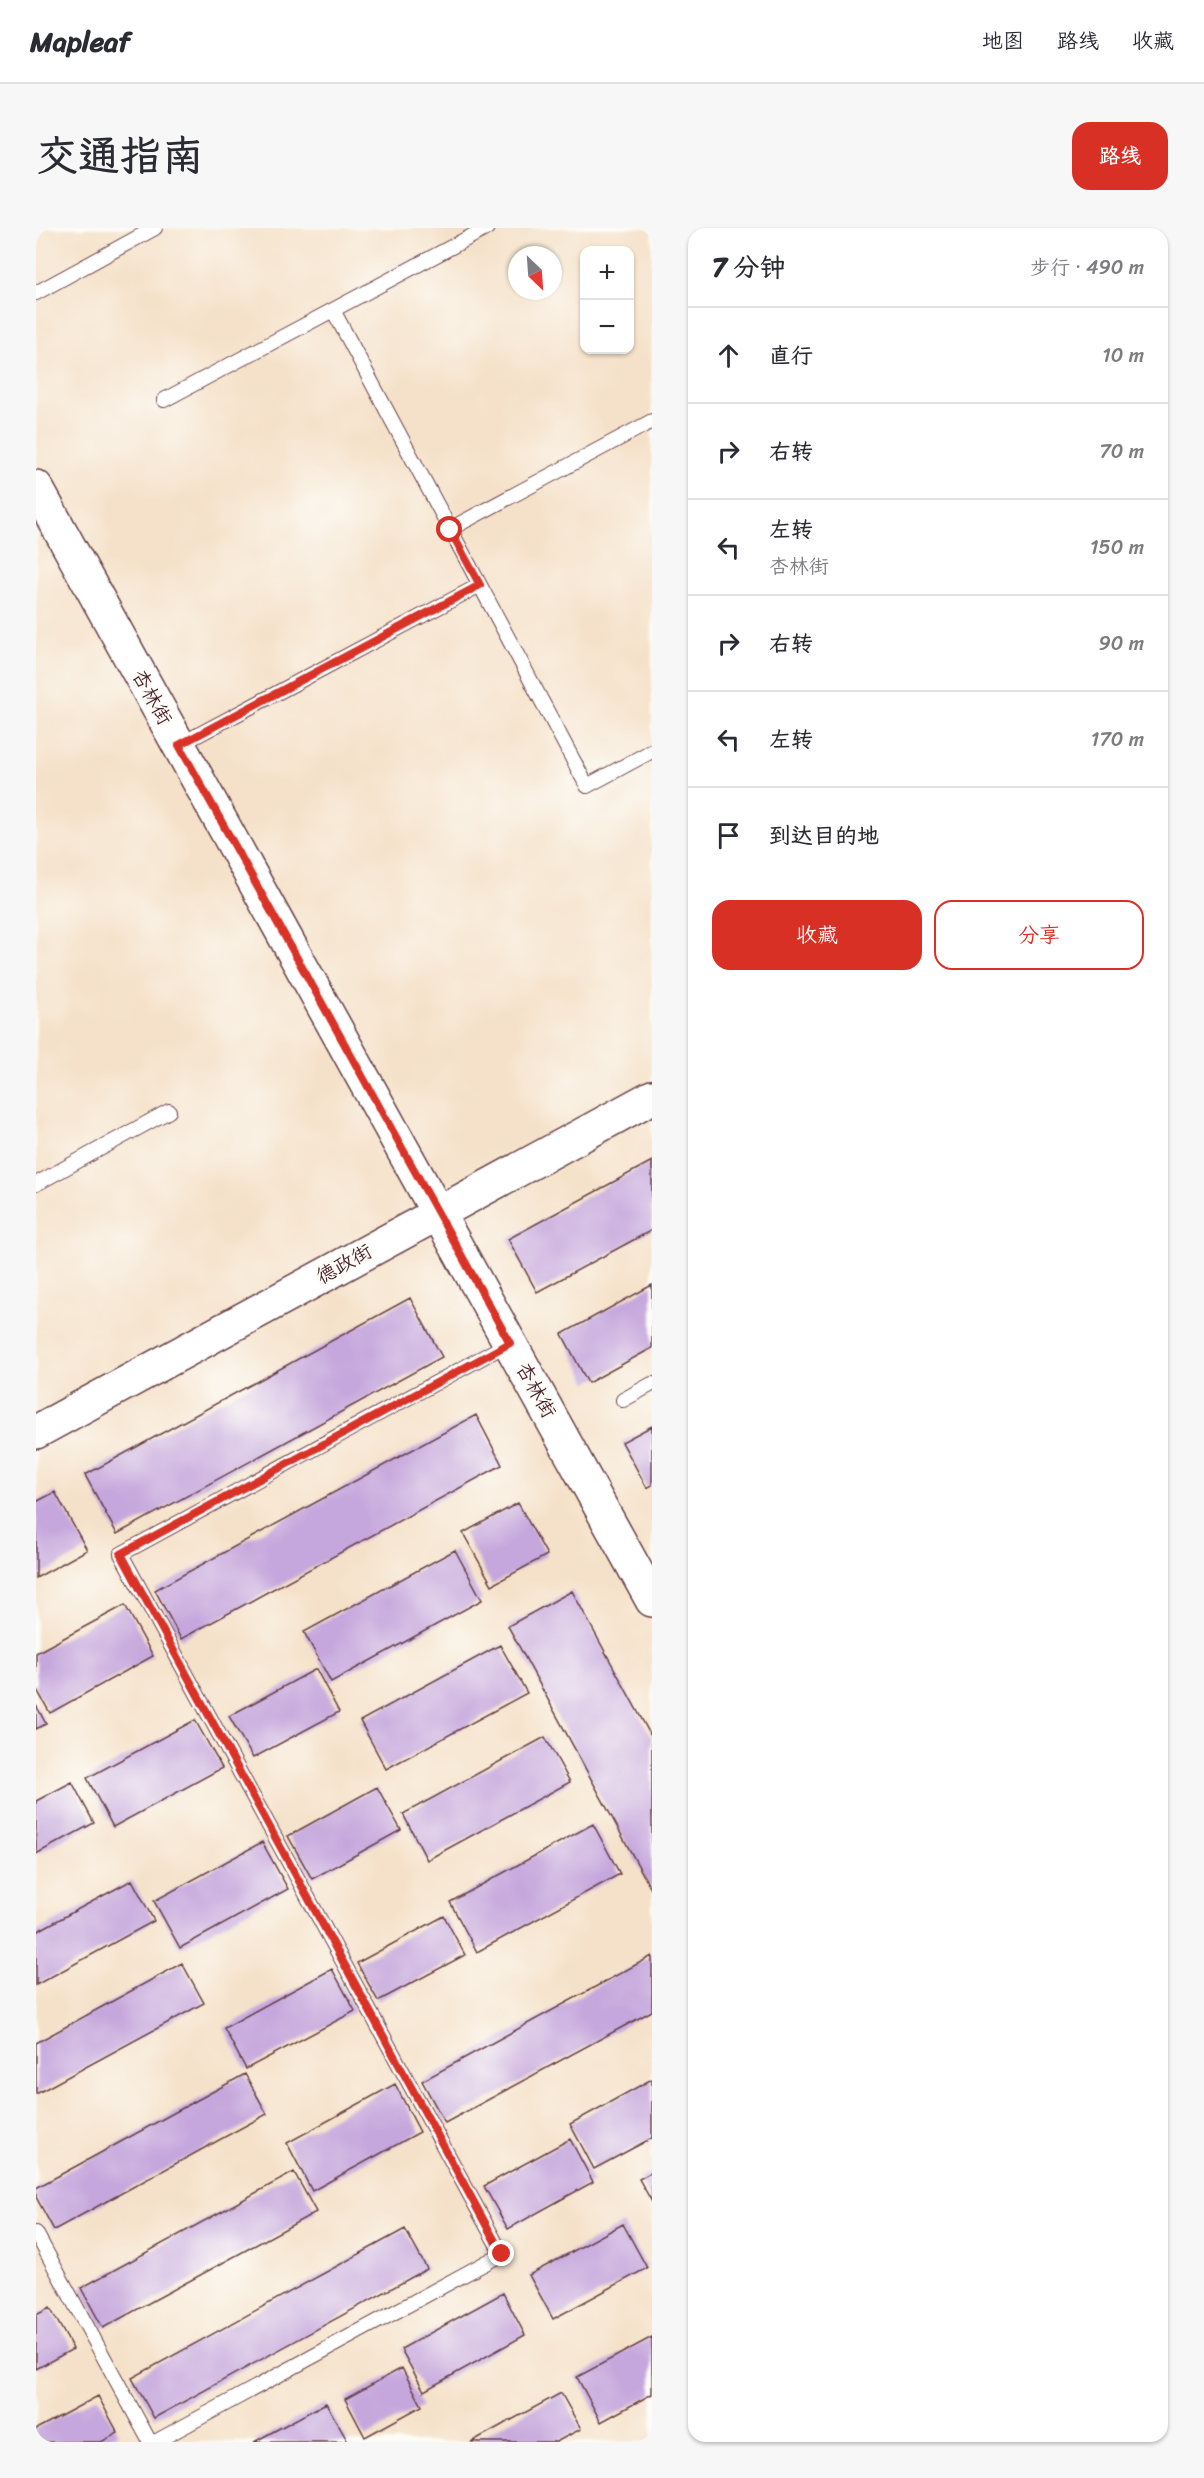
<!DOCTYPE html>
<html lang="zh">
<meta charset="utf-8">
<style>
:root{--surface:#fff;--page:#f7f7f7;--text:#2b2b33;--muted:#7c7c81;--line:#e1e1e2;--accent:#d93025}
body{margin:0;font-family:Sriracha,"LXGW WenKai TC",sans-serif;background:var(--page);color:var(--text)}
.controls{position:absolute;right:18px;top:18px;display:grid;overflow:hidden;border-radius:12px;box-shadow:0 2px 4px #0004}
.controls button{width:54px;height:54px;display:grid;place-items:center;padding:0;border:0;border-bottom:2px solid var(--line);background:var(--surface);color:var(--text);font:30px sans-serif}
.compass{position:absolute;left:472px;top:18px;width:54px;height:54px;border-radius:50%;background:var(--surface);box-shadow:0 2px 4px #0004;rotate:155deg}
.stop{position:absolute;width:18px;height:18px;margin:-14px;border:4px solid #d93025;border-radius:50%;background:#fff}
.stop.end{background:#d93025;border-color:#fff;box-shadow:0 2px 6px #0008}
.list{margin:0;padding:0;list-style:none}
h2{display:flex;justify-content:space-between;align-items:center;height:78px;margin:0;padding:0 24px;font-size:26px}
h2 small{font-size:20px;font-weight:400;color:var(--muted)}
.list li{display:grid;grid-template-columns:39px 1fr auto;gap:18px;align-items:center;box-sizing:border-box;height:96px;padding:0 24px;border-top:2px solid var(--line)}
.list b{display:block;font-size:22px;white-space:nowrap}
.list p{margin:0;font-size:20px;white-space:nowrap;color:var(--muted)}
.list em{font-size:20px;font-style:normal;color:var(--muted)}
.actions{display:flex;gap:12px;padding:18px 24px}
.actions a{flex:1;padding:14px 0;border:2px solid var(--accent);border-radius:18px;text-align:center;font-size:21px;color:var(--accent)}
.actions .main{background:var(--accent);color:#fff}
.icon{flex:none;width:33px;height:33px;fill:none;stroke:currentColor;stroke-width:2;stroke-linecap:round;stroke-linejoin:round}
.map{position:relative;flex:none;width:616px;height:2214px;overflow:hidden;border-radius:18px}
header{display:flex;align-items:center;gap:36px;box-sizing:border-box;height:84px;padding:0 30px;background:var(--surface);border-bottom:2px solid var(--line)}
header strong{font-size:28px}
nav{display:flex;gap:33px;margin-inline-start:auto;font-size:21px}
.intro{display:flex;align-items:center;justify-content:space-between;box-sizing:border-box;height:144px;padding:0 36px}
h1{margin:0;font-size:42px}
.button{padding:15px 27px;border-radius:18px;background:var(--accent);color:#fff;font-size:21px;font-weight:700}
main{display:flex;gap:36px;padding:0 36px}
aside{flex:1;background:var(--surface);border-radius:18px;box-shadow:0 2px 4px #0004}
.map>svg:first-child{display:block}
</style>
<header>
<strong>Mapleaf</strong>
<nav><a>地图</a><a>路线</a><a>收藏</a></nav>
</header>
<div class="intro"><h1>交通指南</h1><a class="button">路线</a></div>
<main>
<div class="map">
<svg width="616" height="2214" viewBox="0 0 616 2214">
<rect width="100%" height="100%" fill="#fdfcf7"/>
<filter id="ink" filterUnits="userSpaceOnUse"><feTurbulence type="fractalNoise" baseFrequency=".0167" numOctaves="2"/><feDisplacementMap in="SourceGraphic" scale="12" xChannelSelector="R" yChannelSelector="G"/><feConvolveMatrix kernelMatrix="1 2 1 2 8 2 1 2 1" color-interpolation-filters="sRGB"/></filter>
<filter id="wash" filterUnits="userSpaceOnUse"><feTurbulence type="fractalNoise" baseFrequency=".008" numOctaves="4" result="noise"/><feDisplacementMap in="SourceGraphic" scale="24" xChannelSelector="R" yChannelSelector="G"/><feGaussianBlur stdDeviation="1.35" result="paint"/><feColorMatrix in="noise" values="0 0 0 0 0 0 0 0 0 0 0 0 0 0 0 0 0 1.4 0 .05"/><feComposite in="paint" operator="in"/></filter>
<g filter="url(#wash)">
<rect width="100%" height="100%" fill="#f5e1c9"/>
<g id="blocks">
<path fill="#c6a7dd" d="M 616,933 L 616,1002 L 501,1064 L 472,1011 Z
M 616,1057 L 616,1120 L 552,1155 L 526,1106 Z
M 374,1070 L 406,1129 L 81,1306 L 49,1247 Z
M 440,1187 L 466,1237 L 145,1411 L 119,1362 Z
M 616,1198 L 616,1257 L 611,1260 L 586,1214 Z
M 19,1264 L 51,1322 L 0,1350 L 0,1274 Z
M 482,1275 L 511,1327 L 456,1357 L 427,1305 Z
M 419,1322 L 446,1372 L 295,1454 L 268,1404 Z
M 536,1363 L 616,1510 L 616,1663 L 472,1398 Z
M 89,1377 L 117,1428 L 14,1485 L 0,1460 L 0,1425 Z
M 464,1417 L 491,1465 L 350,1541 L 324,1493 Z
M 280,1441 L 303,1484 L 217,1530 L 193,1488 Z
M 0,1477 L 10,1496 L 0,1501 Z
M 159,1492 L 186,1540 L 77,1599 L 51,1550 Z
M 509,1509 L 534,1554 L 391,1632 L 367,1586 Z
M 36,1554 L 58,1595 L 0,1626 L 0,1573 Z
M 341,1559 L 365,1602 L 276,1651 L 252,1608 Z
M 557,1596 L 584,1646 L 441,1724 L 414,1674 Z
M 226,1614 L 252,1661 L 144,1720 L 118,1673 Z
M 96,1652 L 118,1693 L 0,1757 L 0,1704 Z
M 408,1688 L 429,1727 L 342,1773 L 321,1735 Z
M 616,1728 L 616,1783 L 409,1895 L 386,1853 Z
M 146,1735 L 168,1775 L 0,1866 L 0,1815 Z
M 296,1741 L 319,1783 L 210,1841 L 188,1800 Z
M 209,1846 L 231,1886 L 18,2002 L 0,1969 L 0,1960 Z
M 616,1851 L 616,1910 L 558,1941 L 534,1896 Z
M 359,1856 L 384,1904 L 276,1963 L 251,1915 Z
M 534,1911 L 557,1954 L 472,2001 L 448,1958 Z
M 258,1944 L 280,1984 L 67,2100 L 45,2060 Z
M 616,1944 L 616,1974 L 603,1951 Z
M 587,1996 L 611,2040 L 517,2091 L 493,2047 Z
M 369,2001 L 391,2041 L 118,2190 L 96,2150 Z
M 467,2065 L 489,2107 L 388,2163 L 365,2121 Z
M 14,2080 L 37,2121 L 0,2141 L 0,2087 Z
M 616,2109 L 616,2166 L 565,2194 L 541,2149 Z
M 366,2140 L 386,2178 L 329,2209 L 309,2171 Z
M 525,2165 L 545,2201 L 520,2214 L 435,2214 Z
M 62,2168 L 82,2205 L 65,2214 L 0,2214 L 0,2201 Z
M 290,2175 L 312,2214 L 218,2214 Z"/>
</g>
</g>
<g filter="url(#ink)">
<use href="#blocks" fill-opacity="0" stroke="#643c43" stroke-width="1.5"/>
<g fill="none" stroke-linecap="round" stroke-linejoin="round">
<g stroke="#643c43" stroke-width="16">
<path id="service" d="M 0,65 L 119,0
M 297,82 L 414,301
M 128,172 L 451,0
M 616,193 L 414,301 L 551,558 L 616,523
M 143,517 L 444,357
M 0,956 L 133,883
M 587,1172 L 616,1156
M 0,2005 L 114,2214
M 119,2214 L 466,2026 L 85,1326 L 473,1115"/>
</g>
<g stroke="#643c43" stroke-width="36">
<path id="tertiary" d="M 0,259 L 616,1372
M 0,1204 L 616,869"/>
</g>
<use href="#service" stroke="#fff" stroke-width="14"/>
<use href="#tertiary" stroke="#fff" stroke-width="33"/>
</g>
</g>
<g fill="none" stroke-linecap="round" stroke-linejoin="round" filter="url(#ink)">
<path stroke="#d93025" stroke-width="8" d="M 414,302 L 444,357 L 143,517 L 474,1115 L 85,1326 L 466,2026"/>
</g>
<g text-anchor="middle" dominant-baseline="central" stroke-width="5" stroke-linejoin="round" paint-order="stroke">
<g font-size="20" fill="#4a1f2b" stroke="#fdfcf7">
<text transform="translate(116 469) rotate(61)">杏林街</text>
<text transform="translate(308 1036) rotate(-29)">德政街</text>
<text transform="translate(500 1162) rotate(61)">杏林街</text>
</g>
</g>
</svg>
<div class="controls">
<button>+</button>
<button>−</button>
</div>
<svg class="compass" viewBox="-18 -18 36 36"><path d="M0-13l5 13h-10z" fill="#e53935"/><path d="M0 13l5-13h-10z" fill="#7c7c81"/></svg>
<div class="stop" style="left:414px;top:302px"></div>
<div class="stop end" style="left:466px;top:2026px"></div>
</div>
<aside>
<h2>7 分钟<small>步行 · 490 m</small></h2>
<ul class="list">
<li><svg class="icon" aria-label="ahead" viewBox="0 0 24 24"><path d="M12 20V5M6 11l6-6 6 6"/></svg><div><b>直行</b></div><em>10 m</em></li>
<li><svg class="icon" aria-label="right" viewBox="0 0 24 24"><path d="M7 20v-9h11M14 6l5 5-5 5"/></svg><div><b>右转</b></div><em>70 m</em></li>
<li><svg class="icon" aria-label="left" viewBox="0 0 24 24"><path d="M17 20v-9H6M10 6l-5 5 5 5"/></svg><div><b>左转</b><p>杏林街</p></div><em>150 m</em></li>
<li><svg class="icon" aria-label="right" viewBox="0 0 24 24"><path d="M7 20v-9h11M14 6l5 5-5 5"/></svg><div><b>右转</b></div><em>90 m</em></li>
<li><svg class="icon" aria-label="left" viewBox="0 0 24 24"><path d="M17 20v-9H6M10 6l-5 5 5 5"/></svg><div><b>左转</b></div><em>170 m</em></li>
<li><svg class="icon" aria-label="arrive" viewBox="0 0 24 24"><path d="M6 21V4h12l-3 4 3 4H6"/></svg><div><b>到达目的地</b></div></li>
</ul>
<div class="actions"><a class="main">收藏</a><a>分享</a></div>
</aside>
</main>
